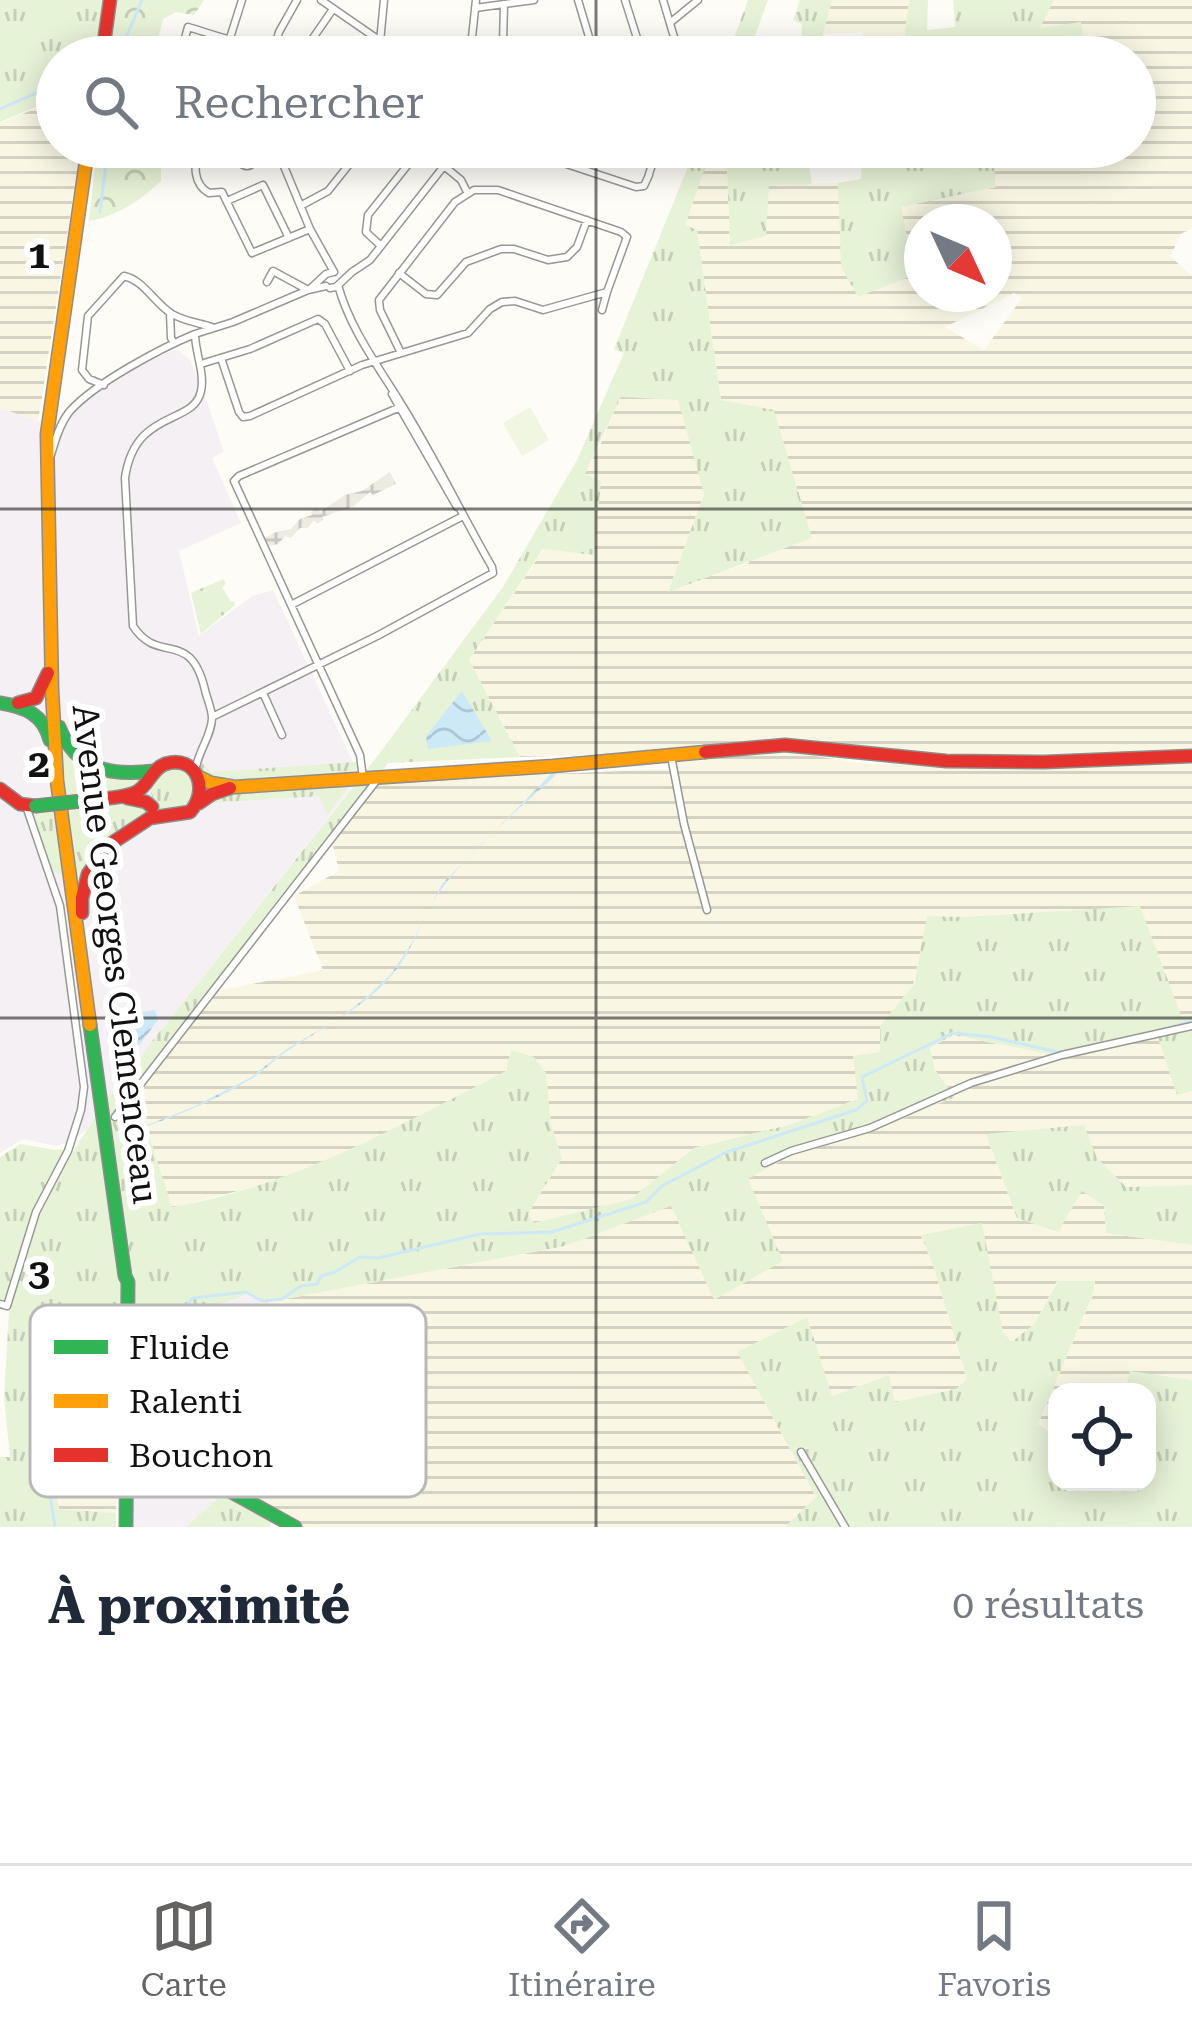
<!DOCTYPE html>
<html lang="fr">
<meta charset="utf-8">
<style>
:root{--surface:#fff;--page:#f2f2f3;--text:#1f2937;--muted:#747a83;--line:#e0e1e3;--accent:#646362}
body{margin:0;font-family:"Roboto Serif",serif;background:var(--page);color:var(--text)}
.controls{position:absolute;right:36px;bottom:36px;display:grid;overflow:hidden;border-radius:24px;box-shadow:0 6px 30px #0003}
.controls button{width:108px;height:108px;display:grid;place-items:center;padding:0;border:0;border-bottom:3px solid var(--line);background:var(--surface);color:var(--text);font:60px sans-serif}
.compass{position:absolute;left:904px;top:204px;width:108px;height:108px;border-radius:50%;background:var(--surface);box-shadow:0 6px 30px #0003;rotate:134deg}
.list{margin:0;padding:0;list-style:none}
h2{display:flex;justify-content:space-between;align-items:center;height:156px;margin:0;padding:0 48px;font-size:51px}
h2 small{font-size:39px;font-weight:400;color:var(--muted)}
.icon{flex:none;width:66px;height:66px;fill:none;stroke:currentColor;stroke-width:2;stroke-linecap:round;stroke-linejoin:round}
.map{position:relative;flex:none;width:1192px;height:1527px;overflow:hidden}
.search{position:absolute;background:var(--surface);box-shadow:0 6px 30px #0003;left:36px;right:36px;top:36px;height:132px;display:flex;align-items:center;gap:30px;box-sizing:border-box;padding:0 42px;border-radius:66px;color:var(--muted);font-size:45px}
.sheet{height:336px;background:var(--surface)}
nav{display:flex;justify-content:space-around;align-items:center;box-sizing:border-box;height:168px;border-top:3px solid var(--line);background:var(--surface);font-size:33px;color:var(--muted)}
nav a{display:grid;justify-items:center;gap:6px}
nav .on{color:var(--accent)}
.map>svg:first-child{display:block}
</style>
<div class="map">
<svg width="1192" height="1527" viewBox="0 0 1192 1527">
<defs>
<pattern id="farmland-rules" width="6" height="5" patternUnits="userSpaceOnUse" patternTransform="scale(3)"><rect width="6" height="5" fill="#f9f7e4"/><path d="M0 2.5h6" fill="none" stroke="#d4d3c3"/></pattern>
<pattern id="grass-tufts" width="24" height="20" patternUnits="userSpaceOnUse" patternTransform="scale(3)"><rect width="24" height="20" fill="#e7f3d7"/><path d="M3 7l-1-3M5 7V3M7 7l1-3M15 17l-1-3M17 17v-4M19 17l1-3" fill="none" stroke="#c5cfb8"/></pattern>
<pattern id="park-crowns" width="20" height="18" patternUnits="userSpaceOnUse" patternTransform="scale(3)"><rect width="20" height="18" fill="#e7f3d7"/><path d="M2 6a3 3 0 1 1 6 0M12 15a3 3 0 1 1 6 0" fill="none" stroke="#c5cfb8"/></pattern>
<pattern id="plaza-grid" width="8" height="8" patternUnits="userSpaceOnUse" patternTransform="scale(3)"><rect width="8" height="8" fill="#edebe2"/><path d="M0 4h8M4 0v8" fill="none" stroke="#cac8c1"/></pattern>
<pattern id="water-waves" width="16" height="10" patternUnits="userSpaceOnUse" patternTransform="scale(3)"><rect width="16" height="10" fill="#cde8f7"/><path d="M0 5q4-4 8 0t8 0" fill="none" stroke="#afc6d3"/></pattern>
</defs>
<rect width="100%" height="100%" fill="#fdfcf7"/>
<path fill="#f5f0f3" d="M 177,349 L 190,360 L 205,396 L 224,452 L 212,458 L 241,523 L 179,551 L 199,636 L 252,596 L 273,590 L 360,777 L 108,1097 L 91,1127 L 68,1143 L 56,1146 L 23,1139 L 0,1153 L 0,408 L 38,421 L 67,421 L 83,403 L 142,364 Z
M 252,1293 L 264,1303 L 315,1435 L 276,1452 L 227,1485 L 153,1451 L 131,1424 L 137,1332 L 142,1325 L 170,1323 Z
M 136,1450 L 225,1492 L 186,1527 L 129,1527 Z"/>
<path fill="url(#farmland-rules)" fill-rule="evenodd" d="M 832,0 L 909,0 L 905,30 L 908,57 L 864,57 L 863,32 L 823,34 Z
M 1054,0 L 1192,0 L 1192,229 L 1182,233 L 1170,256 L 1192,276 L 1192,750 L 971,755 L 777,738 L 608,754 L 520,757 L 469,660 L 544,549 L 600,445 L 621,396 L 678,400 L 697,465 L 704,494 L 669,590 L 749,563 L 721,400 L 697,231 L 685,226 L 706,162 L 727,165 L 730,244 L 768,185 L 840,183 L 900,207 L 996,187 L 992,147 L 1135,147 L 1135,57 L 1086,57 L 1081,23 L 1039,28 ZM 922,222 L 994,222 L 994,294 L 922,294 ZM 1014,293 L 1022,298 L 984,350 L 945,327 Z
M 57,100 L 57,147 L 81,147 L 38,421 L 0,408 L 0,123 Z
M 778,750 L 866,764 L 950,766 L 1192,760 L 1192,1015 L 1182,1019 L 964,917 L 928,916 L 913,985 L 880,1026 L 880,1052 L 858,1099 L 789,1125 L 694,1148 L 632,1199 L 534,1223 L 528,1214 L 562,1158 L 551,1124 L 546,1073 L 512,1050 L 507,1071 L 388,1132 L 284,1179 L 172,1208 L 143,1117 L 140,1092 L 216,991 L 323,970 L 294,896 L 339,871 L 332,841 L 382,781 L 670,769 L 690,836 L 675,760 Z
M 1155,1029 L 1177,1094 L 1192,1091 L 1192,1185 L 1126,1187 L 1097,1158 L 986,1135 L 1017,1218 L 1082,1190 L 1104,1206 L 1106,1233 L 1192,1245 L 1192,1380 L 1131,1372 L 1125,1392 L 1057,1392 L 1057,1439 L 1038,1424 L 1093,1295 L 1095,1282 L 1057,1281 L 1034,1325 L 1012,1342 L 1003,1332 L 981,1224 L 921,1236 L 934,1268 L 967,1380 L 956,1389 L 894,1403 L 888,1375 L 832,1396 L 737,1351 L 816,1497 L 785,1527 L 301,1527 L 277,1510 L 227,1485 L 276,1452 L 315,1435 L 264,1303 L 565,1246 L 672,1205 L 715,1300 L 747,1179 L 792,1155 L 869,1133 L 954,1097 L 935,1070 L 930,1047 L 953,1035 L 1064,1057 Z
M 118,1336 L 116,1513 L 59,1510 L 36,1400 L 59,1367 L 100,1349 Z"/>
<path fill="url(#grass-tufts)" d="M 0,0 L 104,0 L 95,57 L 57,57 L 57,98 L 0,122 Z
M 748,0 L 768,0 L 747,57 L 727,57 Z
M 800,0 L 832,0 L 823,34 L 821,57 L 771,57 L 801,55 L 802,24 L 793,20 Z
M 909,0 L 928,0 L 927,30 L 955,27 L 953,0 L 1054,0 L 1040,28 L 1081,22 L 1086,57 L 908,57 L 905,30 Z
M 696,147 L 806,147 L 812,184 L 769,185 L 766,236 L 730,245 L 727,165 L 707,162 L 685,225 L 697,230 L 721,400 L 774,410 L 812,538 L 668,592 L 704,494 L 678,400 L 621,397 L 585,474 L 601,481 L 594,555 L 543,549 L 469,660 L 520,757 L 388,763 L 139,1081 L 143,1117 L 172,1207 C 292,1187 398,1126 506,1071 L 511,1050 L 534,1057 L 546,1073 L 551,1124 L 562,1158 L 528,1214 L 534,1223 L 631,1199 L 694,1148 L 789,1125 L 858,1099 L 853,1056 L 880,1052 L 880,1026 L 914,984 L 927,916 L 964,917 L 1140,906 L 1182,1018 L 1192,1015 L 1192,1091 L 1177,1095 L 1155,1029 L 1113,1042 L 1053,1055 L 953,1035 L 930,1048 L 935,1070 L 955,1097 L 869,1133 L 792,1155 L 748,1179 L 783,1261 L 714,1300 L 671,1206 L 565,1246 L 264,1303 L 251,1293 L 170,1323 L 142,1326 L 137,1332 L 115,1337 L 100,1349 L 59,1367 L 36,1400 L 59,1509 L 116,1513 L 116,1527 L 0,1527 L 0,1457 L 10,1457 L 4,1398 L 9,1311 L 34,1226 L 54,1182 L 108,1097 L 379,754 L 503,587 L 577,460 L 624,353 L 614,349 Z
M 862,147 L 992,147 L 996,187 L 901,207 L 914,275 L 858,297 L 841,267 L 838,183 L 861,179 Z
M 224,579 L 226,584 L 222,587 L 231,602 L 234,601 L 235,605 L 201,634 L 191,593 Z
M 59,735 C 78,779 99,773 141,777 L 140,783 L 133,788 L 63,797 Z
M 200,761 L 211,772 L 357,762 L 358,767 L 347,776 C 310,778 234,791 202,775 Z
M151 790a23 23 0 1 1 46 0a23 23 0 1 1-46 0Z
M 352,782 L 327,815 L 319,796 L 212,803 L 214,796 L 233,791 Z
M 115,802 L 141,806 L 150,813 L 101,846 L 79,895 L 76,894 L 64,810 Z
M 53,810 L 64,875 L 53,872 L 33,817 L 37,811 Z
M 1084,1125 L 1097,1158 L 1126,1187 L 1192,1185 L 1192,1245 L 1106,1233 L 1104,1206 L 1082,1191 L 1058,1232 L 1017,1218 L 986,1134 Z
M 20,1144 L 56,1150 L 67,1149 L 32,1212 L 3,1308 L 0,1306 L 0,1157 Z
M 982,1223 L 1003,1332 L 1012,1342 L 1034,1324 L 1058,1281 L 1095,1281 L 1093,1294 L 1038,1424 L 1057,1439 L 1057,1482 L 1147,1482 L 1147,1392 L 1125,1392 L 1130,1371 L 1192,1380 L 1192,1527 L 785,1527 L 816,1497 L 737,1352 L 807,1317 L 832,1396 L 889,1375 L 895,1402 L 956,1389 L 967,1379 L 934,1268 L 921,1235 Z
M 225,1492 L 274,1517 L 269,1527 L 186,1527 Z"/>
<path fill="url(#park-crowns)" d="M 118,0 L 204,0 L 194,15 L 176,12 L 163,19 L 154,54 L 156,57 L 109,57 Z
M 97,147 L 161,147 L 161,181 C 140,201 117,216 89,221 Z"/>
<path fill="#f0f6e1" d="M 530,407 L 549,440 L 522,456 L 503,423 Z"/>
<path fill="url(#plaza-grid)" d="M 390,472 L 396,484 L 373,495 L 370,492 L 354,506 L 322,517 L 323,520 L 317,524 L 314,520 L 308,528 L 300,528 L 291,538 L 285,536 L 278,544 L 264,547 L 261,541 L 273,533 L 291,529 L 300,519 L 312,515 L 311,512 L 317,508 L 320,512 L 345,495 L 362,491 Z"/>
<path fill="url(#water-waves)" d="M 462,691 L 492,741 L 428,749 L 426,736 Z
M 554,771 L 555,776 C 518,810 472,848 443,887 C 422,914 415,949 392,975 C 363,1009 323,1027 287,1051 C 274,1060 264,1071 251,1079 C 209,1105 161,1121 115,1138 L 193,1107 L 250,1078 L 288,1048 L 337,1020 L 368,996 L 391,974 L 410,946 L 442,884 Z
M 155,1010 L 158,1020 L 113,1080 L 105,1018 Z"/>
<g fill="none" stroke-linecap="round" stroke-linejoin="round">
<path stroke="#cde8f7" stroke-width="3" d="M 118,57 L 142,0
M 0,109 L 57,84
M 100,212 L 108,147
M 1157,1031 L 1192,1021
M 136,1333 L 144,1324 L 169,1324 L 193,1298 L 246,1292 L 262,1301 L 282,1299 L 301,1286 L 317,1284 L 321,1276 L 335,1272 L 360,1257 L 378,1258 L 480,1234 L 552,1232 L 646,1202 L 662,1186 L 727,1152 L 856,1110 L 867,1101 L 862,1077 L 953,1033 L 991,1037 L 1058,1052 L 1066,1051
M 55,1527 L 36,1400 L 53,1381 L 55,1368 L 96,1348 L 113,1333"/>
<g stroke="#979795" stroke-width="9">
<path id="street" d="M 321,0 L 389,47 L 470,56
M 578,0 L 595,57
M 625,0 L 643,57
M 663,0 L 680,57
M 504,4 L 503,43 L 509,49 L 533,57
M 475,8 L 534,0
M 671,22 L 698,0
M 380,42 L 384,0
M 308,47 L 322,57
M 470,56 L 476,0
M 180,57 L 188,27 C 216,35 248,50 276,40
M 224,57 L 242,0
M 272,57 L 279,32 L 297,0
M 304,57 L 313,38 L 333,9
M 197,147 C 195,164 192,184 209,193 L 222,192 L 252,253 L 310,229
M 276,147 L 310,229 L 334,272
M 515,147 L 636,187 L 644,186 L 649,175
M240 159a7 7 0 1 1 14 0a7 7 0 1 1-14 0Z
M 253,156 L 277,149
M 444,166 L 461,180 L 467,192
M 649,174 L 658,147
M 227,201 L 263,185 L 289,238
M 302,205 L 328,191 L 363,147
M 381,246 L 366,232 L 368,215 L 422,147
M 399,273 L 426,294 L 437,295 L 466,262 L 501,249 L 514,249 L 548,260 L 567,257 L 577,247 L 587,220
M 267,282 L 273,271 L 308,290
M 311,288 L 326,274 L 333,272
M 330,288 L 336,287 L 352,272 L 370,260 L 444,166 L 466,147
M 602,310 L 607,292
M 170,313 L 171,338 L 174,343
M 221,358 L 239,412 L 243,417 L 250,416 L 362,365 L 468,333 L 490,309 L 502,302 L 515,301 L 543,310 L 607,292 L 627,237 L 621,232 L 498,190 L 474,190 L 455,202 L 379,300 L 380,310 L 401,353
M 204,363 L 250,349 L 318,319 L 325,324 L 350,371
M 104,385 L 89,379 L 82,370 L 88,316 L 124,276 C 145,281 154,303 172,314 C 184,321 199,323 212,327
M 392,394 L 457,507
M 51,455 C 55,440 60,423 70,411 C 95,383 161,348 195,334
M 291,605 L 463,516
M 263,693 L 282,735
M 212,717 L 377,636 L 493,573 L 492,567 C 461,513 434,456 400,402 C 378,366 349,327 338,285
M 671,756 L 684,824 L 707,910
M 195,772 C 197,753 212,735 212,718 C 212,709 207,699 205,690 C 190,627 159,666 133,626 L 125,478 C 135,408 194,426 201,391 C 205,373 195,352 195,334 L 233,322 L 308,290 L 326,286
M 363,778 L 360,755 L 234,481 L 239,476 L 398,408
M 115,1117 L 377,780
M 765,1163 L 791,1151 L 870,1128 L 971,1083 L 1062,1055 L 1192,1026
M 0,1304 L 7,1306 L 36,1212 L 68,1151 L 81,1110 L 84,1087 L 60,906 L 26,806
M 801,1452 L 845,1527
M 226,1489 L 275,1449"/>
</g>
<g stroke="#8e8d8b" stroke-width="15">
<path id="fast" d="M 0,703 C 25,707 43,714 50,740
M 59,727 C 77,771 111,776 154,771
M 90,1025 L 125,1276 L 128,1282 L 126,1527
M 125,1443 L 226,1489 L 295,1527
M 120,1470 L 121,1386"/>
</g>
<g stroke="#8e8d8b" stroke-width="15">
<path id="slow" d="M 88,147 L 47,434 L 52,690 L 57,781 L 90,1025
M 199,777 L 211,783 L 235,787 L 553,766 L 705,752"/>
</g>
<g stroke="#8e8d8b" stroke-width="15">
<path id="jam" d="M 102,57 L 110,0
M 18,703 L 36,698 L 48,673
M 705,752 L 785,745 L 946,761 L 1044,762 L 1192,756
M 0,789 L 20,804 L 35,806
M 127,798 L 146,802 L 152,807
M 199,803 L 212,794 L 230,788
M 82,913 L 82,898 L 88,874 L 109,845 L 150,818 L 190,812 C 210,790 197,754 165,764 C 152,769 149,784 138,791 C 127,798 104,798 91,800"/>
</g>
<use href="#street" stroke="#fffffe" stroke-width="6"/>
<use href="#fast" stroke="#30b455" stroke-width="12"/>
<use href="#slow" stroke="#ff9f0a" stroke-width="12"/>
<use href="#jam" stroke="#e5322d" stroke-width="12"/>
<g stroke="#858482" stroke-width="15" stroke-linecap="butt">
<path id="fast-bridge" d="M 35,806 L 91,800"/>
</g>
<use href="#fast-bridge" stroke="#30b455" stroke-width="12"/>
</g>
<path fill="none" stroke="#111" stroke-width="3" stroke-opacity="0.55" d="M 596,0 L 596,57M 596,147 L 596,1527M 0,509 L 1192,509M 0,1018 L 1192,1018"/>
<g text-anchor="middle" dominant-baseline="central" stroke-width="12" stroke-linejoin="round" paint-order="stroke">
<g font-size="36" fill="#111" stroke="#fff">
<text transform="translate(115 954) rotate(83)">Avenue Georges Clemenceau</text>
</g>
</g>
<rect x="30" y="1305" width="396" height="192" rx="18" fill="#fff" stroke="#b8b8b8" stroke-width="3"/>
<rect x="54" y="1340" width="54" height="14" fill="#30b455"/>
<rect x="54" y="1394" width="54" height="14" fill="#ff9f0a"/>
<rect x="54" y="1448" width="54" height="14" fill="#e5322d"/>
<g font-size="33" fill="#111">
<text x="129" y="1359">Fluide</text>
<text x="129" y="1413">Ralenti</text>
<text x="129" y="1467">Bouchon</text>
</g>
<g font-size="39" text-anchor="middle" font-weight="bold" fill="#111" stroke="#fff" stroke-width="12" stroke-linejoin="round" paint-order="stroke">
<text x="39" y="268">1</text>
<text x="39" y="777">2</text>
<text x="39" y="1286">3</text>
</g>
</svg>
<div class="controls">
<button><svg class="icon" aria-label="locate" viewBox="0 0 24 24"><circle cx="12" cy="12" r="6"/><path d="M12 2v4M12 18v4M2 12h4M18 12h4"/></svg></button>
</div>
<svg class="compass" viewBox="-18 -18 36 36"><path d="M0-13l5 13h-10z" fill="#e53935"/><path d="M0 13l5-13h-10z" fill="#747a83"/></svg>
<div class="search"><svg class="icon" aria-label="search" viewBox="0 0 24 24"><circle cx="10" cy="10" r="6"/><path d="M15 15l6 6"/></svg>Rechercher</div>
</div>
<section class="sheet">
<h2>À proximité<small>0 résultats</small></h2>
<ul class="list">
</ul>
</section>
<nav>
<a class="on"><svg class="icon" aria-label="map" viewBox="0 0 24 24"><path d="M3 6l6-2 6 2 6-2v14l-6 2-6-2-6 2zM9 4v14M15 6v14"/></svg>Carte</a>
<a><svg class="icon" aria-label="directions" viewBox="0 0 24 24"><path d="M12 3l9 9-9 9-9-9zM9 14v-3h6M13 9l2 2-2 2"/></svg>Itinéraire</a>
<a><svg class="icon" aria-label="saved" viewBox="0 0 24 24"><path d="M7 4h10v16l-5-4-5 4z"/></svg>Favoris</a>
</nav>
